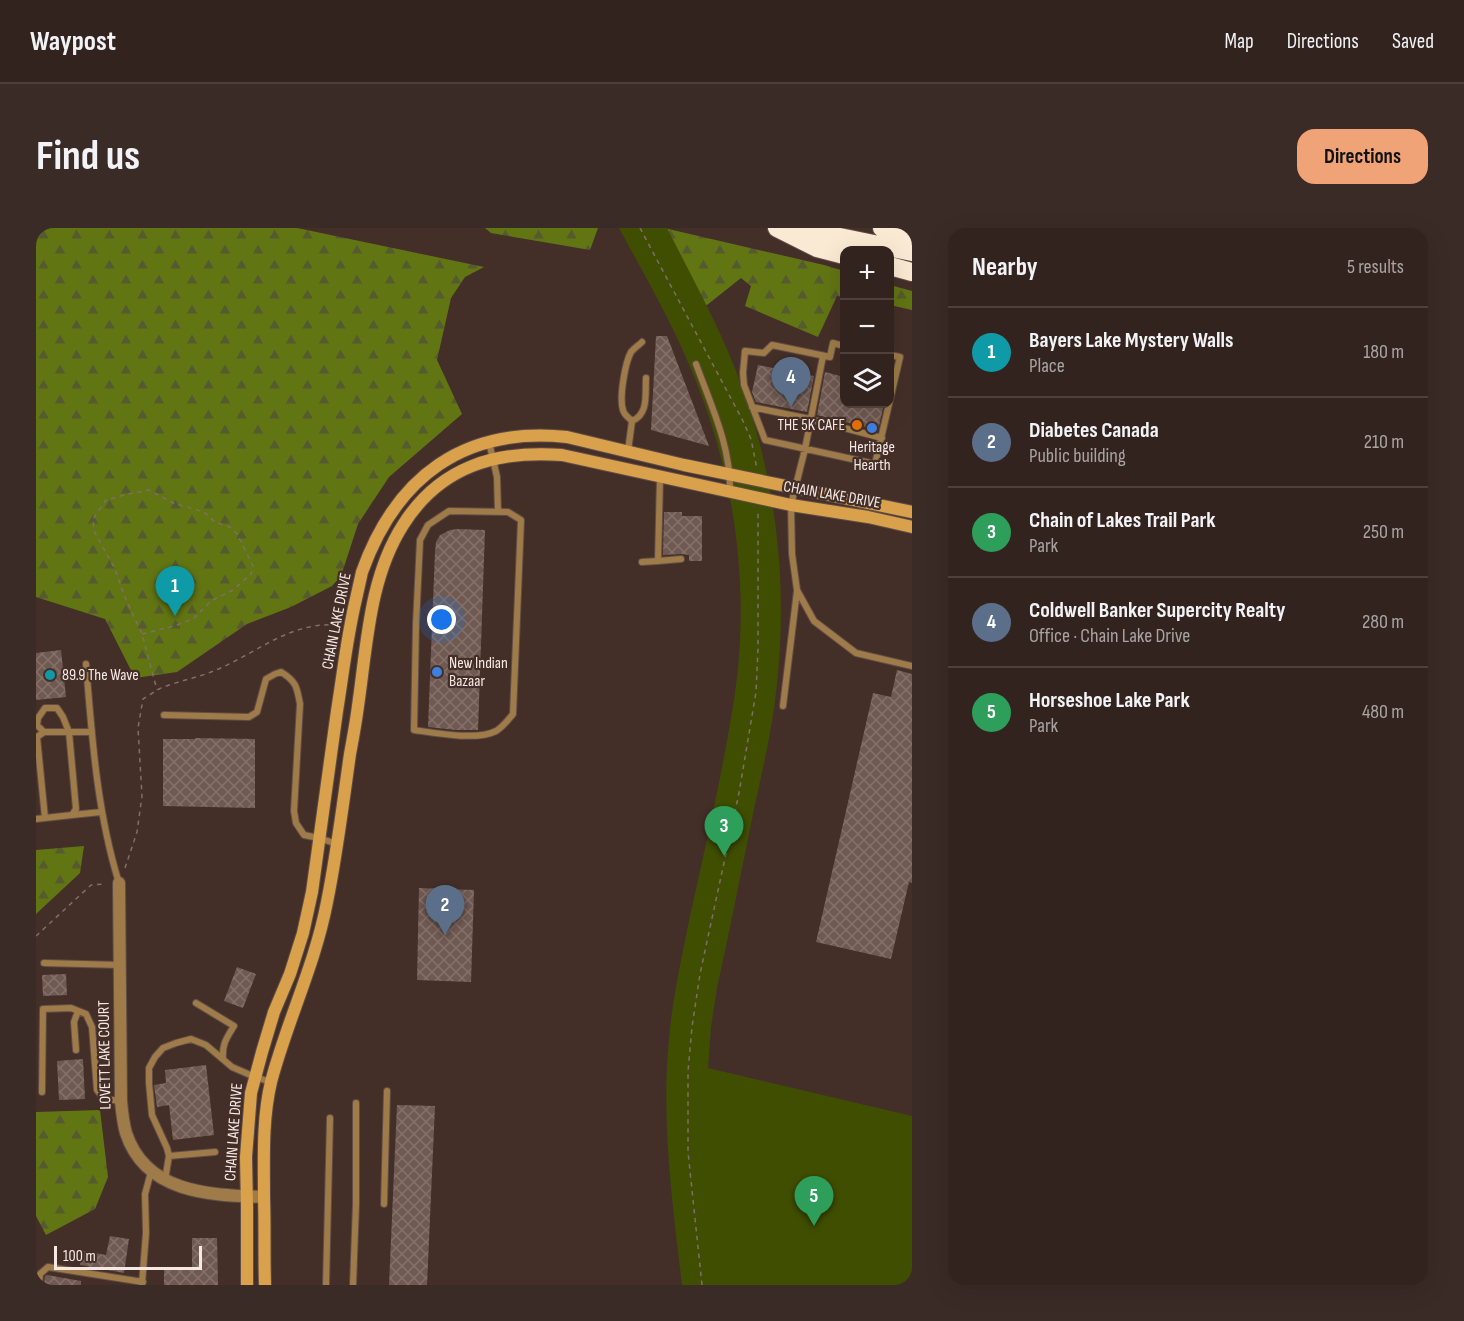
<!DOCTYPE html>
<meta charset="utf-8">
<style>
:root{--surface:#33231e;--page:#3b2b27;--text:#f1f3f6;--muted:#a9a4a4;--line:#4e403c;--accent:#efa376}
body{margin:0;font-family:"Sofia Sans Condensed",sans-serif;background:var(--page);color:var(--text)}
.controls{position:absolute;right:18px;top:18px;display:grid;overflow:hidden;border-radius:12px;box-shadow:0 6px 24px #0002}
.controls button{width:54px;height:54px;display:grid;place-items:center;padding:0;border:0;border-bottom:2px solid var(--line);background:var(--surface);color:var(--text);font:30px sans-serif}
.scale{position:absolute;left:18px;bottom:15px;width:148px;box-sizing:border-box;padding-left:6px;border:3px solid #f6e9e4;border-top:0;font-size:16px;line-height:21px;white-space:nowrap;color:#f6e9e4;-webkit-text-stroke:4px #442f28;paint-order:stroke}
.you{position:absolute;left:406px;top:392px;width:21px;height:21px;margin:-15px;border:4px solid #fff;border-radius:50%;background:#1a73e8;box-shadow:0 0 0 9px #1a73e833}
.badge{display:grid;place-items:center;width:39px;height:39px;border-radius:50%;background:var(--accent);color:#fff;font-size:20px;font-weight:700}
.pin{position:absolute;translate:-50% -50px;filter:drop-shadow(0 2px 3px #0008)}
.pin::after{content:'';position:absolute;top:32px;width:21px;height:18px;background:inherit;clip-path:polygon(0 0,100% 0,50% 100%)}
.list{margin:0;padding:0;list-style:none}
h2{display:flex;justify-content:space-between;align-items:center;height:78px;margin:0;padding:0 24px;font-size:26px}
h2 small{font-size:20px;font-weight:400;color:var(--muted)}
.list li{display:grid;grid-template-columns:39px 1fr auto;gap:18px;align-items:center;box-sizing:border-box;height:90px;padding:0 24px;border-top:2px solid var(--line)}
.list b{display:block;font-size:22px;white-space:nowrap}
.list p{margin:0;font-size:20px;white-space:nowrap;color:var(--muted)}
.list em{font-size:20px;font-style:normal;color:var(--muted)}
.icon{flex:none;width:33px;height:33px;fill:none;stroke:currentColor;stroke-width:2;stroke-linecap:round;stroke-linejoin:round}
.map{position:relative;flex:none;width:876px;height:1057px;overflow:hidden;border-radius:18px}
header{display:flex;align-items:center;gap:36px;box-sizing:border-box;height:84px;padding:0 30px;background:var(--surface);border-bottom:2px solid var(--line)}
header strong{font-size:28px}
nav{display:flex;gap:33px;margin-inline-start:auto;font-size:21px}
.intro{display:flex;align-items:center;justify-content:space-between;box-sizing:border-box;height:144px;padding:0 36px}
h1{margin:0;font-size:42px}
.button{padding:15px 27px;border-radius:18px;background:var(--accent);color:#111;font-size:21px;font-weight:700}
main{display:flex;gap:36px;padding:0 36px}
aside{flex:1;background:var(--surface);border-radius:18px;box-shadow:0 6px 24px #0002}
.map>svg:first-child{display:block}
</style>
<header>
<strong>Waypost</strong>
<nav><a>Map</a><a>Directions</a><a>Saved</a></nav>
</header>
<div class="intro"><h1>Find us</h1><a class="button">Directions</a></div>
<main>
<div class="map">
<svg width="876" height="1057" viewBox="0 0 876 1057">
<defs>
<pattern id="forest-firs" width="22" height="20" patternUnits="userSpaceOnUse" patternTransform="scale(1.5)"><rect width="22" height="20" fill="#627513"/><path d="M5 1l3.5 6h-7zM16 11l3.5 6h-7z" fill="#555b2e"/></pattern>
<pattern id="building-cross-hatch" width="8" height="8" patternUnits="userSpaceOnUse" patternTransform="scale(1.5)"><rect width="8" height="8" fill="#6f5951"/><path d="M0 0l8 8M0 8l8-8" fill="none" stroke="#84716a"/></pattern>
</defs>
<rect width="100%" height="100%" fill="#442f28"/>
<path fill="url(#forest-firs)" d="M 0,0 L 261,0 L 448,39 L 429,49 L 415,70 L 401,132 L 426,186 L 353,249 L 322,296 L 305,348 L 296,358 L 255,379 L 211,396 L 141,444 L 99,450 L 69,391 L 0,369 Z
M 449,0 L 562,0 L 554,22 L 455,5 Z
M 628,0 L 788,37 L 808,43 L 808,69 L 801,68 L 782,109 L 709,78 L 715,58 L 705,50 L 671,77 L 658,73 Z
M 854,57 L 876,63 L 876,82 L 854,77 Z
M 48,618 L 44,645 L 0,686 L 0,622 Z
M 64,882 L 72,949 L 59,981 L 10,1007 L 0,988 L 0,884 Z"/>
<path fill="#404e02" d="M 583,0 L 631,0 C 661,59 694,118 714,182 C 742,270 751,364 741,456 C 737,498 727,540 718,581 C 706,641 694,700 681,760 L 675,799 L 672,840 L 876,888 L 876,1057 L 646,1057 C 637,979 626,901 632,823 C 635,777 645,733 654,688 C 669,620 685,552 696,484 C 716,371 701,252 657,146 C 637,96 609,48 583,0 Z"/>
<path fill="url(#building-cross-hatch)" d="M 620,108 L 631,108 L 673,218 L 615,202 Z
M 722,137 L 778,148 L 771,184 L 720,174 L 716,164 Z
M 789,144 L 808,149 L 808,176 L 848,176 L 842,202 L 781,187 Z
M 628,284 L 646,284 L 646,288 L 666,288 L 666,333 L 653,333 L 653,327 L 645,326 L 627,327 Z
M 422,301 L 449,302 L 442,502 L 420,502 L 392,499 L 399,324 L 400,314 L 404,307 L 414,302 Z
M 25,422 L 30,469 L 0,472 L 0,425 Z
M 861,442 L 876,446 L 876,655 L 873,654 L 855,731 L 780,714 L 837,465 L 855,469 Z
M 159,510 L 219,511 L 219,580 L 127,578 L 127,511 L 159,511 Z
M 383,660 L 438,662 L 435,754 L 381,752 Z
M 201,739 L 220,746 L 207,780 L 188,773 Z
M 30,746 L 31,767 L 7,768 L 6,747 Z
M 47,831 L 49,871 L 23,872 L 21,833 Z
M 170,837 L 178,907 L 137,912 L 133,877 L 121,879 L 118,857 L 130,855 L 129,842 Z
M 361,877 L 399,878 L 391,1057 L 353,1057 Z
M 74,1008 L 93,1011 L 88,1045 L 44,1037 L 47,1023 L 70,1027 Z
M 156,1010 L 181,1010 L 182,1057 L 128,1057 L 128,1041 L 156,1041 Z
M 11,1047 L 45,1053 L 45,1057 L 8,1057 L 9,1048 Z"/>
<g fill="none" stroke-linecap="round" stroke-linejoin="round">
<g stroke="#604d46" stroke-width="8">
<path id="lane" d="M 808,118 L 797,115 L 794,129 L 736,117 L 728,125 L 709,123 L 707,145 L 708,157 L 729,212 L 839,236 L 864,129 L 854,127
M 787,128 L 769,221 L 755,277 L 756,326 L 761,362 L 778,393 L 820,425 L 876,438
M 660,136 C 675,177 695,219 694,263
M 716,179 L 774,191 L 846,210
M 596,193 C 613,186 609,166 610,150
M 453,214 L 461,249 L 462,284
M 592,223 L 596,193 C 593,190 588,187 587,182 C 583,170 589,135 595,124 C 598,120 602,118 606,114
M 624,249 L 622,333 L 645,331
M 413,283 L 472,284 L 485,292 L 477,486 C 472,492 467,499 460,503 C 441,513 399,505 378,502 L 380,396 L 384,312 L 392,297 Z
M 606,334 L 622,333
M 50,436 C 56,510 61,584 83,655
M 747,478 L 761,363
M 128,487 L 213,489 L 221,484 L 230,451 L 239,446 L 245,444 C 260,453 261,459 264,476 L 258,583 L 260,595 L 268,607 L 283,610 L 301,616
M 8,504 L 1,509 L 9,590
M 36,587 L 65,584
M 0,591 L 36,587 L 40,581 L 33,504 L 8,504 L 1,497 L 2,490 L 9,480 L 21,480 L 27,489 L 33,504 L 56,504
M 8,735 L 84,737
M 160,775 L 198,798 C 190,811 186,816 187,831
M 40,822 L 38,794 L 42,783
M 6,864 L 7,781 L 35,780 L 50,786 L 56,799 L 61,862 L 68,871 L 85,873
M 133,928 L 179,924
M 129,952 L 133,928 L 131,920 L 116,887 L 113,855 L 113,840 L 119,829 L 127,820 L 140,815 L 155,811 L 170,817 L 196,839 L 219,849 L 235,854
M 348,976 L 351,863
M 106,1056 L 110,1005 L 109,966 L 115,944
M 3,1057 L 4,1046 L 12,1039 L 107,1054
M 290,1057 L 294,890
M 317,1057 L 320,976 L 320,875"/>
</g>
<g stroke="#604d46" stroke-width="14">
<path id="street" d="M 83,655 L 85,873 C 86,884 87,895 90,905 C 110,966 175,967 228,969"/>
</g>
<g stroke="#604d46" stroke-width="14">
<path id="secondary" d="M 211,1057 L 211,979 L 210,929 L 215,865 L 226,824 L 238,784 L 254,746 L 267,705 L 276,664 C 284,604 293,543 301,483 C 307,446 311,408 320,371 C 322,362 324,353 326,344 C 360,249 428,198 531,209 L 648,237 L 876,284
M 229,1057 C 228,1028 229,999 228,970 C 228,932 226,892 235,854 C 251,793 279,737 291,674 C 301,625 307,575 314,526 C 317,510 320,494 322,478 C 331,417 333,350 367,297 C 404,238 461,222 526,227 L 755,277 L 832,289 L 876,299"/>
</g>
<g stroke="#604d46" stroke-width="20">
<path id="highway" d="M 741,0 L 781,20 L 808,27
M 760,0 L 876,24
M 846,0 L 876,6
M 854,38 L 876,44"/>
</g>
<path stroke="#806e67" stroke-width="1.5" stroke-dasharray="4.5 4.5" stroke-linecap="butt" d="M 604,0 L 707,193 L 715,211 L 721,241
M 106,406 L 138,398 L 157,391 L 175,373 L 197,362 L 215,346 L 217,338 L 201,306 L 194,299 L 179,294 L 168,284 L 137,275 L 113,262 L 92,266 L 70,272 L 57,291 L 58,303 L 79,341 L 88,367 L 106,406 L 121,462
M 89,640 L 101,604 L 106,568 L 102,500 L 107,471 C 112,468 118,464 123,461 C 141,453 162,450 180,442 C 223,424 254,393 304,397
M 0,708 L 55,657 L 70,656
M 666,1057 L 652,924 L 652,843 L 656,799 L 664,746 L 703,565 L 720,464 L 722,421 L 722,282"/>
<use href="#lane" stroke="#9e7b48" stroke-width="6"/>
<use href="#street" stroke="#9e7b48" stroke-width="12"/>
<use href="#secondary" stroke="#d9a14c" stroke-width="12"/>
<use href="#highway" stroke="#fbead3" stroke-width="18"/>
</g>
<circle fill="#e8710a" stroke="#442f28" stroke-width="2" cx="821" cy="197" r="6"/>
<g fill="#3f7fe0" stroke="#442f28" stroke-width="2">
<circle cx="836" cy="200" r="6"/>
<circle cx="401" cy="444" r="6"/>
</g>
<circle fill="#0f9aa8" stroke="#442f28" stroke-width="2" cx="14" cy="447" r="6"/>
<g text-anchor="middle" dominant-baseline="central" stroke-width="4.5" stroke-linejoin="round" paint-order="stroke">
<g font-size="16" fill="#f6e9e4" stroke="#442f28" text-anchor="start">
<text x="809" y="197" text-anchor="end">THE 5K CAFE</text>
<text x="836" y="219" text-anchor="middle">Heritage<tspan x="836" dy="18">Hearth</tspan></text>
<text x="413" y="435">New Indian<tspan x="413" dy="18">Bazaar</tspan></text>
<text x="26" y="447">89.9 The Wave</text>
</g>
<g font-size="16" fill="#f6e9e4" stroke="#442f28">
<text transform="translate(796 267) rotate(10)">CHAIN LAKE DRIVE</text>
<text transform="translate(301 393) rotate(-79)">CHAIN LAKE DRIVE</text>
<text transform="translate(69 827) rotate(-91)">LOVETT LAKE COURT</text>
<text transform="translate(198 904) rotate(-86)">CHAIN LAKE DRIVE</text>
</g>
</g>
</svg>
<div class="controls">
<button>+</button>
<button>−</button>
<button><svg class="icon" aria-label="layers" viewBox="0 0 24 24"><path d="M12 4l9 5-9 5-9-5zM3 14l9 5 9-5"/></svg></button>
</div>
<div class="scale">100 m</div>
<div class="you"></div>
<div class="pin badge" style="left:139px;top:388px;background:#0f9aa8">1</div>
<div class="pin badge" style="left:409px;top:707px;background:#5c6f8a">2</div>
<div class="pin badge" style="left:688px;top:628px;background:#2e9e5b">3</div>
<div class="pin badge" style="left:755px;top:179px;background:#5c6f8a">4</div>
<div class="pin badge" style="left:778px;top:998px;background:#2e9e5b">5</div>
</div>
<aside>
<h2>Nearby<small>5 results</small></h2>
<ul class="list">
<li><span class="badge" style="background:#0f9aa8">1</span><div><b>Bayers Lake Mystery Walls</b><p>Place</p></div><em>180 m</em></li>
<li><span class="badge" style="background:#5c6f8a">2</span><div><b>Diabetes Canada</b><p>Public building</p></div><em>210 m</em></li>
<li><span class="badge" style="background:#2e9e5b">3</span><div><b>Chain of Lakes Trail Park</b><p>Park</p></div><em>250 m</em></li>
<li><span class="badge" style="background:#5c6f8a">4</span><div><b>Coldwell Banker Supercity Realty</b><p>Office · Chain Lake Drive</p></div><em>280 m</em></li>
<li><span class="badge" style="background:#2e9e5b">5</span><div><b>Horseshoe Lake Park</b><p>Park</p></div><em>480 m</em></li>
</ul>
</aside>
</main>
